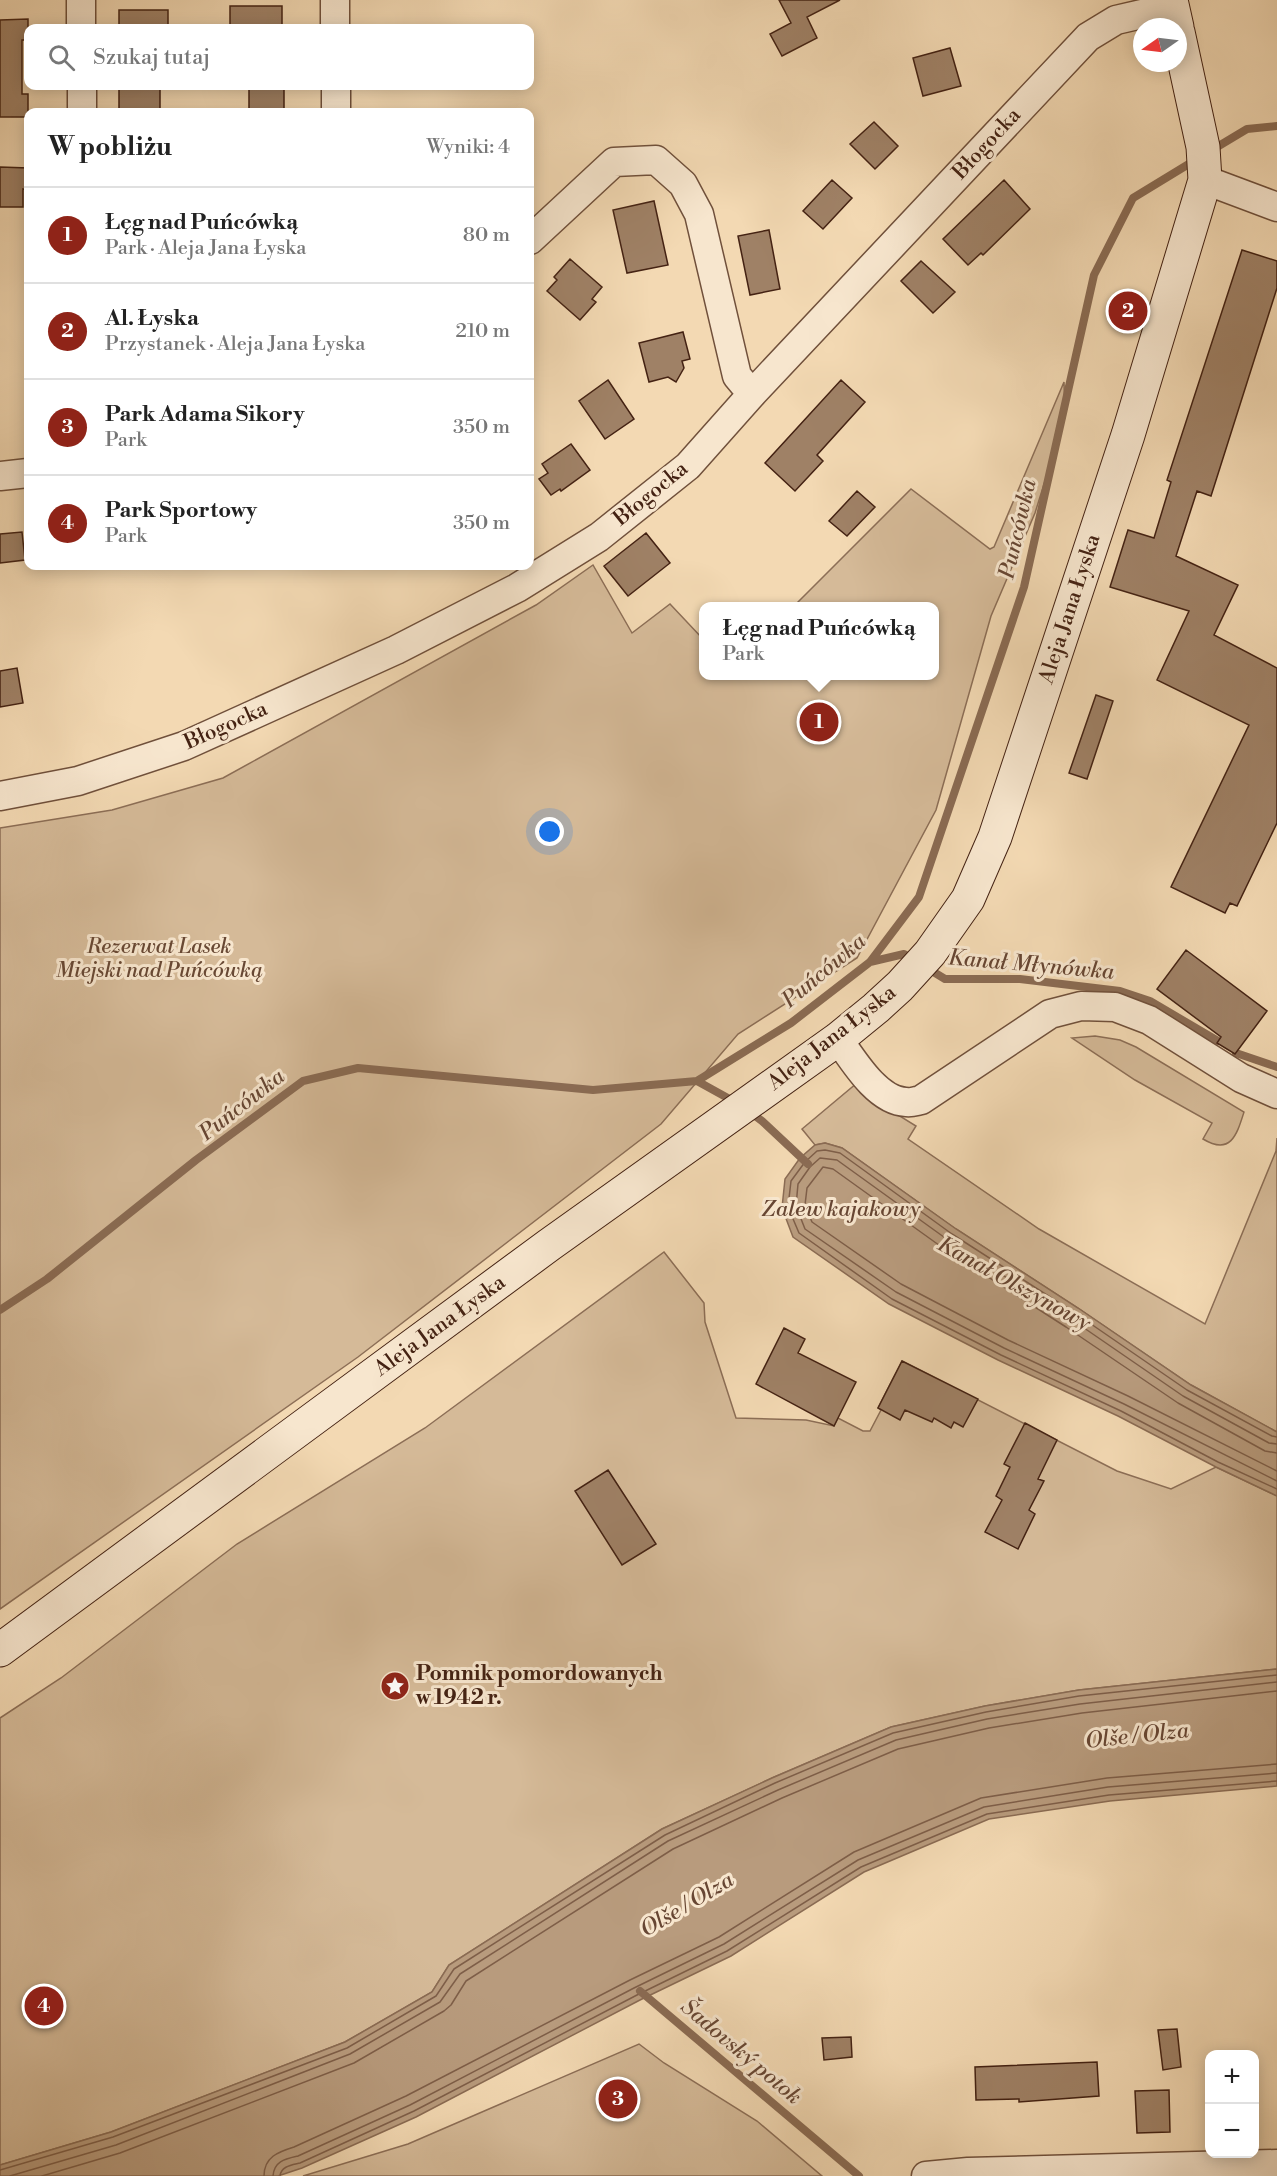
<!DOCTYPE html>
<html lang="pl">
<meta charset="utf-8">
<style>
:root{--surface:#fff;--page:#f6f6f6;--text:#222;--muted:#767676;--line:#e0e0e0;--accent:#8f2418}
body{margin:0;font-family:"Libre Bodoni",serif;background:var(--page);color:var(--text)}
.controls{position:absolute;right:18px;bottom:18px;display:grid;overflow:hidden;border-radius:12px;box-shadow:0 3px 15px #0003}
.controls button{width:54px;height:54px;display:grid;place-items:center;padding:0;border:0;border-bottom:2px solid var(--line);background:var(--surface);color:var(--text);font:30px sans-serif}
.compass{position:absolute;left:1133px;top:18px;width:54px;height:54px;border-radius:50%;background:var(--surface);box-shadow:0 3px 15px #0003;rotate:256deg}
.you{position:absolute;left:550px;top:832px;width:21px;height:21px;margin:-15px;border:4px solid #fff;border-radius:50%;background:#1a73e8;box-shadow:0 0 0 9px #1a73e833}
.badge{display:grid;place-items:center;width:39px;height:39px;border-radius:50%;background:var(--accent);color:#fff;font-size:20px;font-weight:700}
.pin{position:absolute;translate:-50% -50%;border:3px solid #fff;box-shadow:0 2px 6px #0006}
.popup{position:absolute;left:699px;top:602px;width:240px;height:78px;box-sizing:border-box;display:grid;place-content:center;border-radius:12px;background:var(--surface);filter:drop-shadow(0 2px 4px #0005);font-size:20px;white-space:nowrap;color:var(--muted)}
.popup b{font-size:22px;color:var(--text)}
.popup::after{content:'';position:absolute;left:50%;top:100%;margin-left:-12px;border:12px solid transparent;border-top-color:var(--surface)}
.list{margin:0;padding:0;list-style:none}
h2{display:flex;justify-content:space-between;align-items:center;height:78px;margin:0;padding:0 24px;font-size:26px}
h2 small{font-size:20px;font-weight:400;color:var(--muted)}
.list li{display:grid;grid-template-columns:39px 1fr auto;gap:18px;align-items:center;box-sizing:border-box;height:96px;padding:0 24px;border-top:2px solid var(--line)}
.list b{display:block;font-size:22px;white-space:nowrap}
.list p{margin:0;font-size:20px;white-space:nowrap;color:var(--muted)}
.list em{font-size:20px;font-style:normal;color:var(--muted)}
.icon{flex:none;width:33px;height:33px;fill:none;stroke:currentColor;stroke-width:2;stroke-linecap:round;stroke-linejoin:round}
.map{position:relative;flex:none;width:1277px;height:2176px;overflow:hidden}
.search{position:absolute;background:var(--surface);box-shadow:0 3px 15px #0003;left:24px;top:24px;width:510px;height:66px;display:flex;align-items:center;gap:15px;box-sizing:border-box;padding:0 21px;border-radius:12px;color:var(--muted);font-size:22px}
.panel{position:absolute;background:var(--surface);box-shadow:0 3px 15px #0003;left:24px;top:108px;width:510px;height:462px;border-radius:12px}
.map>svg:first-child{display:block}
</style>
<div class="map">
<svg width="1277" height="2176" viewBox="0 0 1277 2176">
<rect width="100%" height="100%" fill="#f3d9b3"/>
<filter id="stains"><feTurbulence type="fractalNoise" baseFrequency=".00333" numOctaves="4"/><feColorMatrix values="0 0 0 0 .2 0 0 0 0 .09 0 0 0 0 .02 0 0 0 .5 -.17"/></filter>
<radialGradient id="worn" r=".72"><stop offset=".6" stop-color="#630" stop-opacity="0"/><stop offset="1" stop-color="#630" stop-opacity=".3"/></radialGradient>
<path fill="#d5ba98" stroke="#8c6e56" stroke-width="1.5" d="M 1064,382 L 1065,417 L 1035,513 L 991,616 L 936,810 L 857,958 L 738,1034 L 661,1124 L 358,1357 L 0,1609 L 0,828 L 112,810 L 223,778 L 536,605 L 593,565 L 632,633 L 670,604 L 703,639 L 704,676 L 934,676 L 934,606 L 794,606 L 911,489 L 990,549 L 994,547 Z
M 1095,1036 L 1120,1040 L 1136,1047 L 1244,1112 C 1237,1134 1231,1156 1203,1139 L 1212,1123 L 1135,1080 L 1072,1038 Z
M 857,1083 L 877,1102 L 916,1126 L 908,1139 L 1039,1229 L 1205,1324 L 1276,1151 L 1277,1138 L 1277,1432 L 1191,1385 L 1078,1308 L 956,1229 L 842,1148 L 825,1143 L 815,1145 L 802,1129 Z
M 664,1252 L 704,1303 L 705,1322 L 736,1418 L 806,1420 L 834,1426 L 838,1418 L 863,1431 L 870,1431 L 881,1410 L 878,1408 L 902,1361 L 1117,1471 L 1171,1489 L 1216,1467 L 1277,1496 L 1277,1669 L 1079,1690 L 985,1706 L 891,1727 L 772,1778 L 662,1829 L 449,1965 L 432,1992 L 345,2042 L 111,2132 L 0,2165 L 0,1718 L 61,1678 L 237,1544 L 425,1428 Z
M 639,2044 L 664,2063 L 757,2121 L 822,2176 L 303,2176 L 408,2144 Z"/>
<path fill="#b89b7d" stroke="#8a6b53" stroke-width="1.5" d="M 825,1143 L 842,1148 L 956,1229 L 1078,1308 L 1191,1385 L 1277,1432 L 1277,1496 L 1216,1467 L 1118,1416 L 998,1360 L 889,1304 L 793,1237 L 782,1208 L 785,1179 L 800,1158 L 815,1145 Z
M 1277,1669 L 1277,1786 L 1110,1801 L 989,1819 L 864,1872 L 731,1956 L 640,2000 L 416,2117 L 302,2168 L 278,2176 L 0,2176 L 0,2165 L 111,2132 L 345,2042 L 432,1992 L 449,1965 L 662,1829 L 772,1778 L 891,1727 L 985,1706 L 1079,1690 Z"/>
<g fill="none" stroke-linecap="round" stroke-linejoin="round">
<path stroke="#7e5e48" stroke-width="1.5" d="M 1277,1437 L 1272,1436 L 1187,1390 L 1075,1313 L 952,1234 L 840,1153 L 825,1150 L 817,1151 L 805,1162 L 791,1181 L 788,1207 L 799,1233 L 892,1299 L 1001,1355 L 1121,1411 L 1218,1462 L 1277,1489
M 1277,1444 L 1269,1443 L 1183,1396 L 1071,1319 L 948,1240 L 837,1160 L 820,1158 L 810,1167 L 798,1184 L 796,1206 L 805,1229 L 896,1292 L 1004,1348 L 1124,1404 L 1277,1481
M 1277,1453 L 1265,1451 L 1178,1403 L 1066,1327 L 943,1248 L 833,1169 L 823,1167 L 807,1188 L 805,1205 L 812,1222 L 901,1284 L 1008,1340 L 1128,1396 L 1277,1471
M 0,2170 L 113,2137 L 347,2048 L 436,1996 L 454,1969 L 665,1835 L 775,1783 L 893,1733 L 986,1712 L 1079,1696 L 1277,1675
M 10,2176 L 116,2145 L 350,2054 L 440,2002 L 460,1974 L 668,1841 L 778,1790 L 896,1740 L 987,1719 L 1080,1704 L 1277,1682
M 42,2176 L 120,2153 L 354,2063 L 444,2011 L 451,2005 L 466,1981 L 673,1849 L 782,1798 L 898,1749 L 989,1728 L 1082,1713 L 1277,1691
M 264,2176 C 264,2157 278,2152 294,2147 L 406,2096 L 630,1980 L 719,1937 L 854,1852 L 981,1798 L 1107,1778 L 1277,1764
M 273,2176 C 274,2161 285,2159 298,2156 L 410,2105 L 634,1988 L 724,1944 L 858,1860 L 984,1807 L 1108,1787 L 1277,1773
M 280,2176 C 281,2166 292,2165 300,2163 L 414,2111 L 637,1995 L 727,1951 L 861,1867 L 987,1814 L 1109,1795 L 1277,1781"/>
<path stroke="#8a6b53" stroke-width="8" d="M 1212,150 L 1247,129 L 1277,126
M 870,962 L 904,954 L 914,960
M 927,968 L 945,979 L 1020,979 L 1120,991 L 1150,1001 L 1218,1041
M 1236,1053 L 1277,1067
M 697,1081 L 735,1102
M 750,1112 L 762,1121 L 808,1164
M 0,1310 L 47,1279 L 196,1160 L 303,1081 L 358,1068 L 593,1090 L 697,1081 L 791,1023 L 870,962 L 919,897 L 1024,587 L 1094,275 L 1133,198 L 1197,159
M 640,1991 L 859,2176"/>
</g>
<path fill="#9f8166" stroke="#442213" stroke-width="1.5" d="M 779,0 L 840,0 L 807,17 L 817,38 L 782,56 L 770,34 L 791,23 Z
M 230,6 L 282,6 L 282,28 L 230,28 Z
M 119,10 L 168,10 L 168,28 L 119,28 Z
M 28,19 L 28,40 L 22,40 L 22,94 L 28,94 L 28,117 L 0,117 L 0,20 Z
M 950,48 L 961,86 L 923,96 L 913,58 Z
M 119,86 L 160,86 L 160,112 L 119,112 Z
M 249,86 L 284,86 L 284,112 L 249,112 Z
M 874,122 L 898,146 L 875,169 L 850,144 Z
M 0,167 L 28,168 L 27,190 L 23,189 L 23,207 L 0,207 Z
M 832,180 L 852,198 L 823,229 L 803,211 Z
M 1004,180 L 1030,209 L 983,255 L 981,253 L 968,265 L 943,239 Z
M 654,201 L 668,265 L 627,273 L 613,210 Z
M 769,230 L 780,289 L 750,295 L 738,236 Z
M 1242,250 L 1277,261 L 1277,288 L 1211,496 L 1197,491 L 1176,556 L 1238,585 L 1214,635 L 1277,668 L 1277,823 L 1237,906 L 1230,903 L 1225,913 L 1171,887 L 1249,725 L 1157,680 L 1189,611 L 1110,587 L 1128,530 L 1154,538 L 1171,482 L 1167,480 Z
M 570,259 L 602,287 L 592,299 L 596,302 L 580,320 L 547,291 L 557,280 L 554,277 Z
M 921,261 L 955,292 L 933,313 L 901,281 Z
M 683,332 L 690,359 L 682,361 L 684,368 L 676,382 L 668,377 L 649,382 L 639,343 Z
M 608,380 L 634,419 L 605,439 L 579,401 Z
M 841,380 L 865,402 L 817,455 L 823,461 L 795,491 L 765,463 Z
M 571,444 L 590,470 L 561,491 L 560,489 L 551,495 L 539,479 L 548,473 L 542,464 Z
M 857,491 L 875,507 L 847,536 L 829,521 Z
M 22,532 L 25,560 L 0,563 L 0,534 Z
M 646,533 L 670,563 L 628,596 L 604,566 Z
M 17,668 L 23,703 L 0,707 L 0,671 Z
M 1096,695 L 1113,701 L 1087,779 L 1069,773 Z
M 1186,950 L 1267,1011 L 1235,1054 L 1217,1043 L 1221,1037 L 1157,989 Z
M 784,1328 L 805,1339 L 798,1353 L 856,1382 L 834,1426 L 756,1384 Z
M 902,1361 L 978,1399 L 963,1427 L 954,1422 L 951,1428 L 934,1418 L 932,1422 L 905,1410 L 900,1420 L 878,1408 Z
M 1025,1423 L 1057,1440 L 1038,1479 L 1044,1481 L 1029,1510 L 1035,1514 L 1018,1549 L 985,1532 L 1002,1500 L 996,1496 L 1010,1467 L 1004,1464 Z
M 608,1470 L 656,1544 L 622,1565 L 575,1491 Z
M 1177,2029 L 1181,2067 L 1163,2070 L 1158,2030 Z
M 851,2037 L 852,2057 L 824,2060 L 822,2038 Z
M 1097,2062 L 1099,2096 L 1019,2102 L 1019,2099 L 976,2100 L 975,2067 Z
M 1169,2090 L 1170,2132 L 1137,2133 L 1135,2091 Z"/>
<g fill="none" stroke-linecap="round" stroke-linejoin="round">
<g stroke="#70503b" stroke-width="31">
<path id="street" d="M 81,0 L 81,28
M 335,0 L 335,28
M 82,86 L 82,112
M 336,86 L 336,112
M 1205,180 L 1277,207
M 530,240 L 614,162 L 656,160 L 683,184 L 699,214 L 737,376 L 752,394
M 0,476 L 28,473
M 0,796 L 78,781 L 184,746 L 396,650 L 517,588 L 599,537 L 688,466 L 752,394 L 1088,37 L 1116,20 L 1172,7
M 838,1039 C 853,1060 877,1101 906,1102 C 911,1103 916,1101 921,1100 L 1050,1014 L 1081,1006 L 1115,1007 L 1149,1020 L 1241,1078 L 1277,1094
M 926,2176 L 968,2172 L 1277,2164"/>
</g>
<g stroke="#442213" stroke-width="35">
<path id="secondary" d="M 1171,0 L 1177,27
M 0,1650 L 549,1245 L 838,1039 L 876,1008 L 900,986 L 930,953 L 968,899 L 995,837 L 1128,435 L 1205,180 L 1203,147 L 1178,32"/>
</g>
<use href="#street" stroke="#f7e6ce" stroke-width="28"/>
<use href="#secondary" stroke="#f7e6ce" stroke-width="33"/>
</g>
<defs>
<g id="sight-disc" transform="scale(1.5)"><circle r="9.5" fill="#8f2418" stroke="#f7e6ce"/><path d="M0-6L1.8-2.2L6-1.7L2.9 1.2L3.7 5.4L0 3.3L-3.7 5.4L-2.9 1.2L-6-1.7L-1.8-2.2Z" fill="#fff"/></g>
</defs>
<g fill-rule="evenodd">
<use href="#sight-disc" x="395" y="1686"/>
</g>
<g text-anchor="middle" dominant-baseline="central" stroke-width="6" stroke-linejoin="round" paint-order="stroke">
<g font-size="21" fill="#442213" stroke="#f7e6ce">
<text transform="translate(987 144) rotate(-47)">Błogocka</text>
<text transform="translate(651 494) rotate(-39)">Błogocka</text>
<text transform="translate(1070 609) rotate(-72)">Aleja Jana Łyska</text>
<text transform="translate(226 726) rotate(-24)">Błogocka</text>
<text transform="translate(832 1038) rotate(-38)">Aleja Jana Łyska</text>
<text transform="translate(440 1326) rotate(-36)">Aleja Jana Łyska</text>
</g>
<g font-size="21" font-style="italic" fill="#684834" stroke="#f7e6ce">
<text x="159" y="947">Rezerwat Lasek<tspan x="159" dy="24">Miejski nad Puńcówką</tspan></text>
</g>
<g font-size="21" font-weight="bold" fill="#442213" stroke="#f7e6ce" text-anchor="start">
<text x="416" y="1674">Pomnik pomordowanych<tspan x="416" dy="24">w 1942 r.</tspan></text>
</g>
<g font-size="22" font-style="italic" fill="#674633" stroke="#f7e6ce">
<text transform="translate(1018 529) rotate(-77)">Puńcówka</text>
<text transform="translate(1031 965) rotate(5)">Kanał Młynówka</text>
<text transform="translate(824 971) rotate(-40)">Puńcówka</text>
<text transform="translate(242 1105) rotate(-38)">Puńcówka</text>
<text x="841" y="1209">Zalew kajakowy</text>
<text transform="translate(1014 1284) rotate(29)">Kanał Olszynowy</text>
<text transform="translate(1137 1736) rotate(-6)">Olše / Olza</text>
<text transform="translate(687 1905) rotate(-31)">Olše / Olza</text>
<text transform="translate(741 2052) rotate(40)">Šadovský potok</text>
</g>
</g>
<rect width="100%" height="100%" filter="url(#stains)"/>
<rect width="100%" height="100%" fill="url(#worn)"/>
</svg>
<div class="controls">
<button>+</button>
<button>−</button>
</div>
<svg class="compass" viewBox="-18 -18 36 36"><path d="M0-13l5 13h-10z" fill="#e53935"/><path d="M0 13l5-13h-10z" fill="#767676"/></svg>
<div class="you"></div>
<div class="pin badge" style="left:819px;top:722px">1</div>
<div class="popup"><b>Łęg nad Puńcówką</b>Park</div>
<div class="pin badge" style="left:1128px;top:311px">2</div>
<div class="pin badge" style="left:618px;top:2099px">3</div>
<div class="pin badge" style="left:44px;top:2006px">4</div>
<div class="search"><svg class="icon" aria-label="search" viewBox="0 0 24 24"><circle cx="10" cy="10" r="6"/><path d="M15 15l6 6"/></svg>Szukaj tutaj</div>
<section class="panel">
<h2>W pobliżu<small>Wyniki: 4</small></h2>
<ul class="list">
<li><span class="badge">1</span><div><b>Łęg nad Puńcówką</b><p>Park · Aleja Jana Łyska</p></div><em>80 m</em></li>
<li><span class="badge">2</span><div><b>Al. Łyska</b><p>Przystanek · Aleja Jana Łyska</p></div><em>210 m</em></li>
<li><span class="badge">3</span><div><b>Park Adama Sikory</b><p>Park</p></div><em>350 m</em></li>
<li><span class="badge">4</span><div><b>Park Sportowy</b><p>Park</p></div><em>350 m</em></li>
</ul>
</section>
</div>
